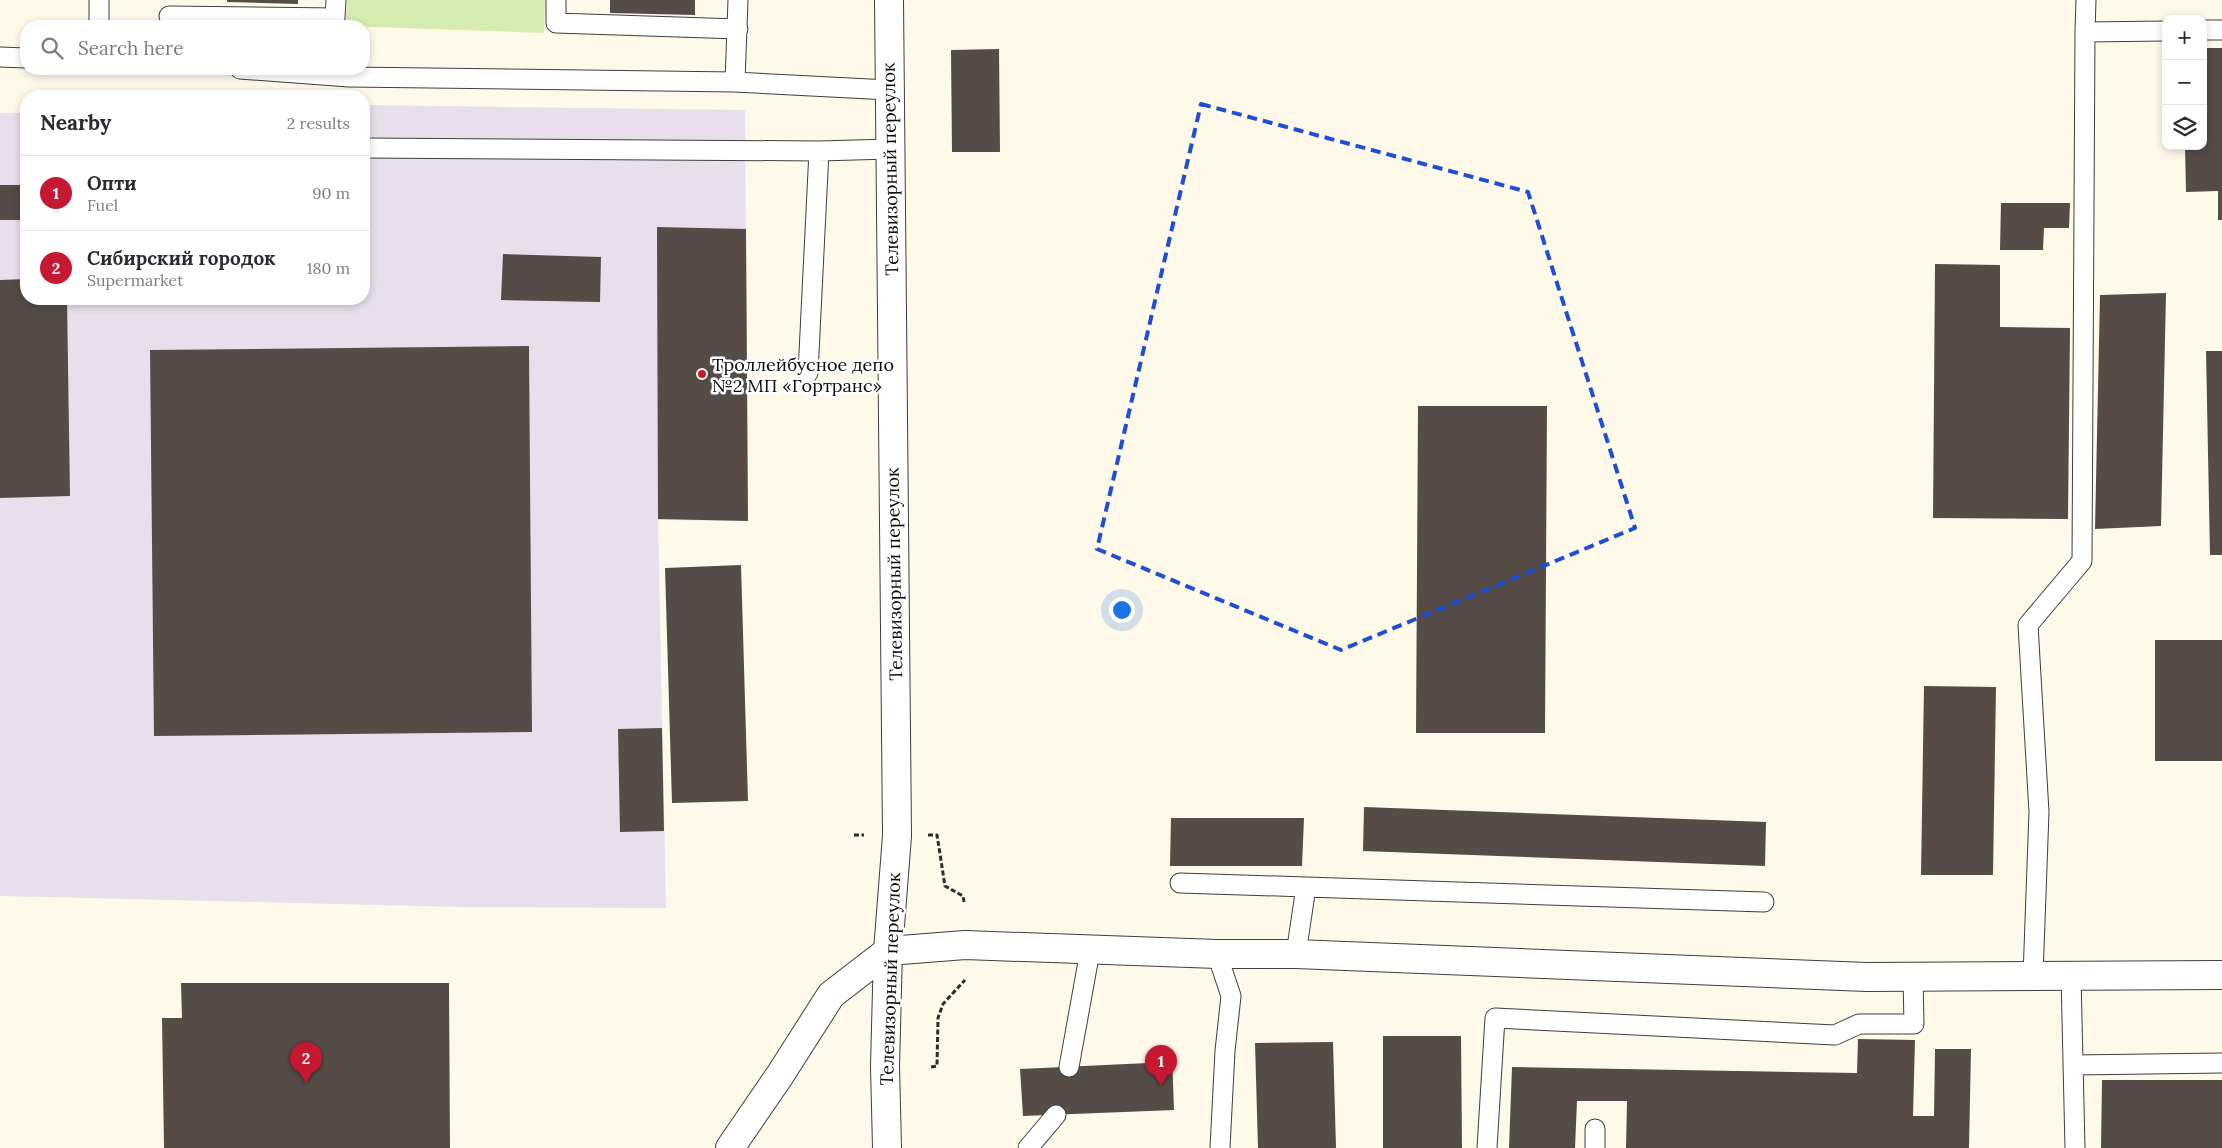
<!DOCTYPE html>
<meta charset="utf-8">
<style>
:root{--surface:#fff;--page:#f7f7f7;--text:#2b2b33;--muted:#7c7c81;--line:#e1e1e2;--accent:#c61831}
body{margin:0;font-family:Lora,serif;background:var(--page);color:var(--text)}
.controls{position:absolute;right:15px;top:15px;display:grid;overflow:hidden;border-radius:10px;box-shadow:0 2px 8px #0003}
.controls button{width:45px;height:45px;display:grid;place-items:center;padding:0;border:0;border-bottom:1px solid var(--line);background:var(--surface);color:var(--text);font:25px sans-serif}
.you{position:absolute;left:1121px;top:609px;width:18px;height:18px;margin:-12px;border:4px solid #fff;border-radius:50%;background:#1a73e8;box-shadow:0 0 0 8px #1a73e833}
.badge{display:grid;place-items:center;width:32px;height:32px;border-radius:50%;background:var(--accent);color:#fff;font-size:16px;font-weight:700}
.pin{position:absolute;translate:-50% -41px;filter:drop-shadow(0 1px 2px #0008)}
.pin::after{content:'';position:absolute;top:26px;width:18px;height:15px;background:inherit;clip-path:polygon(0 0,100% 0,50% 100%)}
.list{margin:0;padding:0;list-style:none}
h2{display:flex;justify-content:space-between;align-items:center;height:65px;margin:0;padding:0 20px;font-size:21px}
h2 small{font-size:16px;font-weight:400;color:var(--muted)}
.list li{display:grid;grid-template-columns:32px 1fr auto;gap:15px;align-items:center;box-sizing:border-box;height:75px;padding:0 20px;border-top:1px solid var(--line)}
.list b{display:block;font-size:19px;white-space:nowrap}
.list p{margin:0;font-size:16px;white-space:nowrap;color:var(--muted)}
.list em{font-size:16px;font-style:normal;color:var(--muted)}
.icon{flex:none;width:28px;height:28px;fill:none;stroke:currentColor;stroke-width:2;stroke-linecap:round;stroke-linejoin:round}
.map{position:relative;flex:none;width:2222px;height:1148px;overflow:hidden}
.search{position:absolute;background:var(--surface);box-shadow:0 2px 8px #0003;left:20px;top:20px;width:350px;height:55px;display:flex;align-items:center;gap:12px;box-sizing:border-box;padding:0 18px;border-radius:20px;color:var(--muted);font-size:19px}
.panel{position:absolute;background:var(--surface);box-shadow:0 2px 8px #0003;left:20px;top:90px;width:350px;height:215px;border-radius:20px}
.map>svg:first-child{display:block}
</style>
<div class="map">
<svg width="2222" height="1148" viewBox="0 0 2222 1148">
<rect width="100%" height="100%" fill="#fff9ea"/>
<path fill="#e9deec" d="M 364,105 L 745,110 L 748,521 L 658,520 L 666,908 L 461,907 L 0,896 L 0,113 L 26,113 L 26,299 L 364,299 Z"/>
<path fill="#d5ecb0" d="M 347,0 L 545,0 L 544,33 L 346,26 Z"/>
<path fill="#554b47" d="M 227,0 L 298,0 L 298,4 L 227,2 Z
M 610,0 L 695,0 L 695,15 L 610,13 Z
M 2203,48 L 2222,48 L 2222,220 L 2218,220 L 2218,191 L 2186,192 L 2185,146 L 2203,146 Z
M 999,49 L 1000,152 L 952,152 L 951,50 Z
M 0,185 L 26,185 L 26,220 L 0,220 Z
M 2001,203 L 2070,203 L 2069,228 L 2044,228 L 2043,250 L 2000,250 Z
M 657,227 L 746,229 L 748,521 L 658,519 Z
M 503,254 L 601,257 L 600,302 L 501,300 Z
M 1935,264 L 2000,265 L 2000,327 L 2070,328 L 2068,519 L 1933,518 Z
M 26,279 L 26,299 L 67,299 L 70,496 L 0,498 L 0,280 Z
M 2166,293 L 2161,526 L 2095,529 L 2100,295 Z
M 529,346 L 532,732 L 154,736 L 150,350 Z
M 2206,351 L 2222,351 L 2222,555 L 2210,555 Z
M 1418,406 L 1547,406 L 1545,733 L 1416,733 Z
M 741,565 L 748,801 L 672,803 L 665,568 Z
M 2155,640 L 2222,640 L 2222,761 L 2155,761 Z
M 1924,686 L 1996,687 L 1993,875 L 1921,875 Z
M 662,728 L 664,831 L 620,832 L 618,729 Z
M 1364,807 L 1766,822 L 1765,866 L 1363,851 Z
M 1171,818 L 1304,818 L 1302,866 L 1170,866 Z
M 181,983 L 449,983 L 450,1148 L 164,1148 L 162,1018 L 182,1018 Z
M 1383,1036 L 1461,1036 L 1462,1148 L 1383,1148 Z
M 1858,1039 L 1915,1040 L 1913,1116 L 1934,1116 L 1935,1049 L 1971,1049 L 1969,1148 L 1626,1148 L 1627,1101 L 1577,1101 L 1575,1148 L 1509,1148 L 1512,1067 L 1857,1073 Z
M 1333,1042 L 1336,1148 L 1258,1148 L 1255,1043 Z
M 1172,1054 L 1174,1110 L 1023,1116 L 1020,1069 L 1148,1063 L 1147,1055 Z
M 2102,1080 L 2222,1080 L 2222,1148 L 2101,1148 Z"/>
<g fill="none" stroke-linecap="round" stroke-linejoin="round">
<g stroke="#3e3e3e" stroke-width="21">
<path id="service" d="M 556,0 L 556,23 L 738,29
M 169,16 L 335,18 L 336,0
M 99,26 L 99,0
M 2203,30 L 2222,30
M 2085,32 L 2086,0
M 0,57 L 26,58
M 240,69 L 349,77 L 735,82 L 889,90
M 735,82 L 738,0
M 364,148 L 819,151
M 808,373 L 819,151 L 890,149
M 1180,883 L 1306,887
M 1217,954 L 1231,996 L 1225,1051 L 1220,1148
M 1296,954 L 1306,887 L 1764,902
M 2033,976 L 2039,812 L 2028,625 L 2082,561 L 2085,32 L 2166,31
M 2071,976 L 2075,1148
M 2074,1065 L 2222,1063
M 1069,1067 L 1090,951
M 1028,1148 L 1056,1115
M 1487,1148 L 1495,1018 L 1835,1035 L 1859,1024 L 1914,1024 L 1913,978
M 1595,1148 L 1595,1129"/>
</g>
<g stroke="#3e3e3e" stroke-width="30">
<path id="tertiary" d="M 730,1148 L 780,1075 L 831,995 L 888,951 L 965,945 L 1217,954 L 1296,954 L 1867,977 L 2222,975
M 887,1148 L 885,1066 L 888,951 L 897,836 L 889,0"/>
</g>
<path stroke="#2d2d2d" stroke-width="3" stroke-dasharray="5 2.5" stroke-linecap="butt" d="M 854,835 L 864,835
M 928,835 L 937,835 L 945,886 L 963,896 L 964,902
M 931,1067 L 937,1066 L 938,1018 L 943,1004 L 965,980"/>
<use href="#service" stroke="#fff" stroke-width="19"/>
<use href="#tertiary" stroke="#fff" stroke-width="28"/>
</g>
<path fill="none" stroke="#1d4ed8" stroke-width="4" stroke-dasharray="10 6" stroke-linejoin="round" d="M 1201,104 L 1528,192 L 1635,528 L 1341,650 L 1097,549 Z"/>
<circle fill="#c61831" stroke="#fff" stroke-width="2" cx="702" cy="374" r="5"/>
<g text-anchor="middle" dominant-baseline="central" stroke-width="5" stroke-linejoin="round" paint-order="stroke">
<g font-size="18" fill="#0b0b0b" stroke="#fff">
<text transform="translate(890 169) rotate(-91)">Телевизорный переулок</text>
<text transform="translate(894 574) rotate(-91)">Телевизорный переулок</text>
<text transform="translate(890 979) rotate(-88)">Телевизорный переулок</text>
</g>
<g font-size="18" fill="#0b0b0b" stroke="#fff" text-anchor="start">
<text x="712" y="364">Троллейбусное депо<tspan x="712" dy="21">№2 МП «Гортранс»</tspan></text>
</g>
</g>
</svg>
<div class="controls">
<button>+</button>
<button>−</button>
<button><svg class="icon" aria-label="layers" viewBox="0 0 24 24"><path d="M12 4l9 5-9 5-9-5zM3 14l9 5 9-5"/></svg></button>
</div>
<div class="you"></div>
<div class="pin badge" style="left:1161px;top:1086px">1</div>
<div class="pin badge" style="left:306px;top:1083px">2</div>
<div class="search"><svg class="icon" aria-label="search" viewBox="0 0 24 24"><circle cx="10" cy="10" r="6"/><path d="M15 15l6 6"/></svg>Search here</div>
<section class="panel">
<h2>Nearby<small>2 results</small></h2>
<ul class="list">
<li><span class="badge">1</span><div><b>Опти</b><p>Fuel</p></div><em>90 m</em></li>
<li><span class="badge">2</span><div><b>Сибирский городок</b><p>Supermarket</p></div><em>180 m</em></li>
</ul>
</section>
</div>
